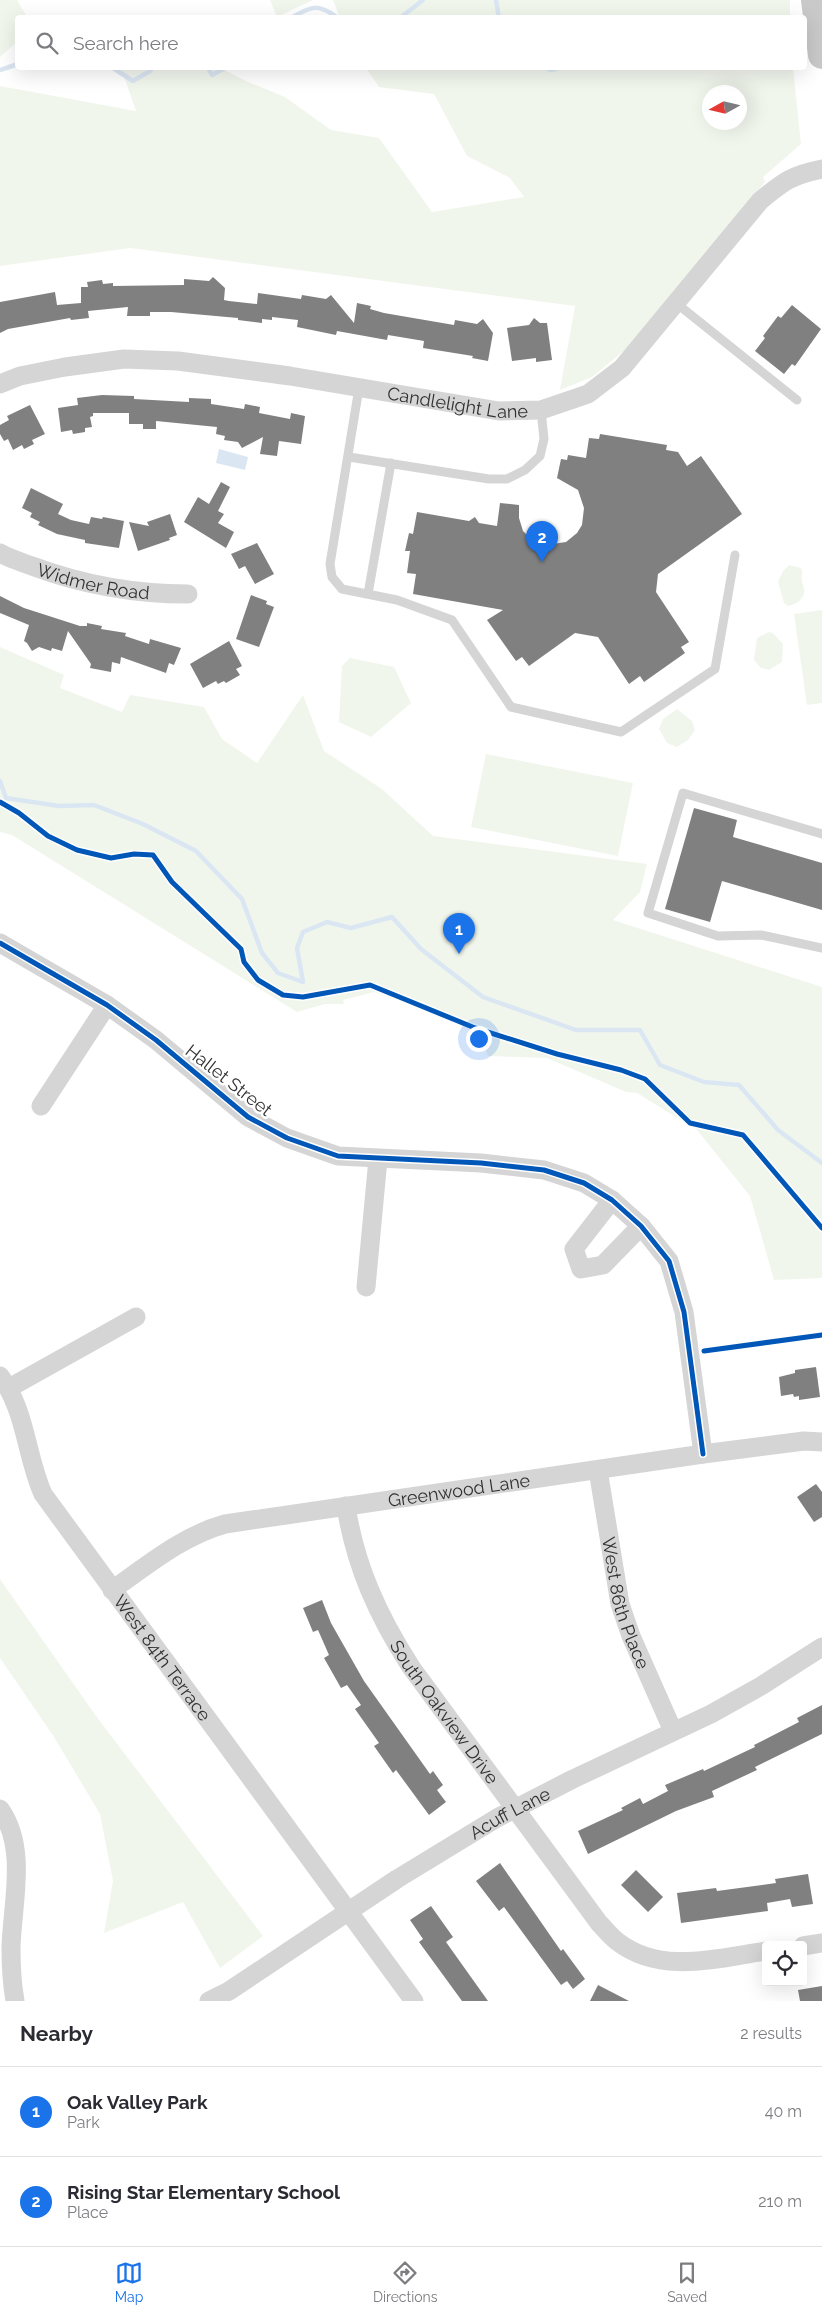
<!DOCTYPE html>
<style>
:root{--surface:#fff;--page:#f2f2f3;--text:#2b2b33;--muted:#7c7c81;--line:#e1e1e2;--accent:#1a73e8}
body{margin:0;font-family:Raleway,sans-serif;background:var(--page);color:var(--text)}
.controls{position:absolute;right:15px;bottom:15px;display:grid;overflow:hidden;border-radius:5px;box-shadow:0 5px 20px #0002}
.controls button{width:45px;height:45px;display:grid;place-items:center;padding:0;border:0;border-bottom:1px solid var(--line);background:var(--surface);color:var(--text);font:25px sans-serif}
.compass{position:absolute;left:702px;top:85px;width:45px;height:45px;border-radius:50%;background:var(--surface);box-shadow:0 5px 20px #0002;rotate:262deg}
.you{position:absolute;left:478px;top:1038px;width:18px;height:18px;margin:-12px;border:4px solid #fff;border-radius:50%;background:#1a73e8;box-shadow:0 0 0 8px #1a73e833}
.badge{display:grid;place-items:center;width:32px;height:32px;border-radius:50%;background:var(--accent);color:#fff;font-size:16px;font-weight:700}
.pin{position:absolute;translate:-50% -41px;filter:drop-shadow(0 1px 2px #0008)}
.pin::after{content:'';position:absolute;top:26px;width:18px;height:15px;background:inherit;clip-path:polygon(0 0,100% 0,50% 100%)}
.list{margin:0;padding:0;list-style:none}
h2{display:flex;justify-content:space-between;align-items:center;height:65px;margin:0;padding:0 20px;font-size:21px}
h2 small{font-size:16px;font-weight:400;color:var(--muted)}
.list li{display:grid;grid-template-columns:32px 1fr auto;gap:15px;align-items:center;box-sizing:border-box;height:90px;padding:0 20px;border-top:1px solid var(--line)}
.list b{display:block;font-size:19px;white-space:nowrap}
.list p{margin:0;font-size:16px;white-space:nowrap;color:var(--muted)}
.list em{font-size:16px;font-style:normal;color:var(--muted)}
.icon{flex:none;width:28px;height:28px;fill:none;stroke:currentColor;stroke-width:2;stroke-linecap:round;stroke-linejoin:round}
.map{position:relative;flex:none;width:822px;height:2001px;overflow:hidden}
.search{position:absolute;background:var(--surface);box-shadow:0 5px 20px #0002;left:15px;right:15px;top:15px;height:55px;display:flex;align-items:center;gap:12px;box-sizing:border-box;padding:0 18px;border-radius:5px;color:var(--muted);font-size:19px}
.sheet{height:245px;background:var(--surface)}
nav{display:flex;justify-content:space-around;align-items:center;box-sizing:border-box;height:70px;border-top:1px solid var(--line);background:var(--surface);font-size:14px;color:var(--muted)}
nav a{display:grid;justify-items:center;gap:2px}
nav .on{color:var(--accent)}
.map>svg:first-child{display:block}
</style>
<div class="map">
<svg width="822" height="2001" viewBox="0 0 822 2001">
<rect width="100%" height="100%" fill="#fff"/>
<path fill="#f1f6ed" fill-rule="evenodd" d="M 0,0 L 17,0 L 27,17 L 18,18 L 17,42 L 0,57 Z
M 270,0 L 313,0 L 277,17 Z
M 333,0 L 790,0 L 790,17 L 340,18 Z
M 121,68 L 221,68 L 246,81 L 285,97 L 331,130 L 379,138 L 432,212 L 524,197 L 510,178 L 467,156 L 434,94 L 379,87 L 366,68 L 793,68 L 801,144 L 763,177 L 765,182 L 625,350 L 592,377 L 560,390 L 575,306 L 130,248 L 0,266 L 0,86 L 136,111 ZM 710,92 L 740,92 L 740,122 L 710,122 Z
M 789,565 L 801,568 C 803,574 801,575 802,581 C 802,584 804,586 804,589 C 806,598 796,605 788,606 L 784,603 L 778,582 L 783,571 Z
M 822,610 L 822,703 L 807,705 L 794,614 Z
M 769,632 L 773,633 L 783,644 L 782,662 L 769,670 L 761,668 L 754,660 L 757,638 Z
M 0,647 L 64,675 L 60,688 L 122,712 L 130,695 L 204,707 L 222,739 L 257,763 L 303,695 L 324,751 L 382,789 L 433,836 L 647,864 L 640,892 L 613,920 L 822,987 L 822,1278 L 774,1280 L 750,1196 L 697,1130 L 637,1093 L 626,1092 L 547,1058 L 488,1056 L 477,1028 L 374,992 L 343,1000 L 344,1004 L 325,1004 L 297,1012 L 12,835 L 0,832 Z
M 350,658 L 394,667 L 411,703 L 371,737 L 339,722 L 342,666 Z
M 677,709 L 692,721 L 695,730 L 688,740 L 677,747 L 667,743 L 659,729 L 663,719 Z
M 486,754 L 633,783 L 618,856 L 471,827 Z
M 0,1579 L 96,1716 L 263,1936 L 220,1968 L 183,1902 L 104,1933 L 113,1881 L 100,1814 L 54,1737 L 0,1658 Z"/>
<path fill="#dbe6f3" d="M 219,449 L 248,457 L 245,470 L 216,463 Z"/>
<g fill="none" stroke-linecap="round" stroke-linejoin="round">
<path stroke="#dbe6f3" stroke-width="4.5" d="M 496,0 L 499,18
M 291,18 C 311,6 318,3 338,18
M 400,18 L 423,0
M 113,68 L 133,81 L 150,71 L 152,68
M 208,68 L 212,75 L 225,68
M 546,68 L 551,70 L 558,68
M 0,70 L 18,64
M 0,781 L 6,798 L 59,806 L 94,805 L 143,824 L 196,851 L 242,899 L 262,953 L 278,973 L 303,982 L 297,948 L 303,932 L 327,922 L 351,928 L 392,917 L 421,949 L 483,997 L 576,1030 L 640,1030 L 660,1065 L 704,1082 L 739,1085 L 778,1130 L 822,1163"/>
</g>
<path fill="#808080" d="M 213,277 L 225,288 L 224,300 L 229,301 L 257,304 L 258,293 L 301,299 L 302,295 L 326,299 L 331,295 L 354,323 L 357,303 L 371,306 L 370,309 L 384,313 L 454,325 L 455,320 L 477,324 L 483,319 L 493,333 L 488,361 L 472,358 L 473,356 L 423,348 L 424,341 L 388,335 L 387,340 L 337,331 L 336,335 L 297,327 L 298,320 L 272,317 L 272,320 L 262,319 L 262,323 L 238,320 L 238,318 L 171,312 L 150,312 L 150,316 L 127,316 L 128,307 L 88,311 L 89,318 L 71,320 L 70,318 L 8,329 L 0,333 L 0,302 L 55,292 L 57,305 L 81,303 L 81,287 L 88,287 L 87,282 L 102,280 L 103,284 L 113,283 L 113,286 L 184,285 L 184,279 L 209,281 Z
M 792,305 L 821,329 L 795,366 L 792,364 L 784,374 L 755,351 L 765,338 L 763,336 L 778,316 L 781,318 Z
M 534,318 L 540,323 L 547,323 L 552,360 L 536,362 L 536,358 L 512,361 L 507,328 L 529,325 Z
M 102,395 L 134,396 L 134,399 L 189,402 L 189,398 L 211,399 L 211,404 L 244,409 L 245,404 L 260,407 L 259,413 L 290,419 L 291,413 L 305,416 L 301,444 L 279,441 L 277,456 L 260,454 L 263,437 L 242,448 L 238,442 L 224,440 L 225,436 L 216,434 L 217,427 L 156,421 L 156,429 L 143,429 L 143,424 L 129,424 L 129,413 L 93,413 L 93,416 L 90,417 L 92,427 L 85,428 L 85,432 L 73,434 L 72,430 L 61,432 L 58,408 L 78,405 L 77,398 Z
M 30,405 L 45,434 L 32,440 L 34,444 L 24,449 L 22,445 L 13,450 L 8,439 L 4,441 L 0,434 L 0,425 L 9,420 L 7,416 Z
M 600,434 L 667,445 L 666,450 L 678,452 L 687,466 L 701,456 L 742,514 L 658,574 L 656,592 L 689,642 L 681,647 L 685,653 L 644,682 L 640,676 L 629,684 L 598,637 L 575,633 L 529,666 L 522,657 L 516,661 L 487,620 L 503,610 L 413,594 L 416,574 L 407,573 L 410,551 L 405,551 L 409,533 L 413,534 L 417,512 L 469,521 L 475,517 L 479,523 L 497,526 L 500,503 L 519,505 L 519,518 L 523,531 L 529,537 L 546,545 L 566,542 L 577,533 L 582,525 L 584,508 L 578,490 L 557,478 L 561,459 L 567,460 L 568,455 L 586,458 L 589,438 L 599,439 Z
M 221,482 L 230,487 L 218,511 L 224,514 L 218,523 L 234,532 L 226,548 L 184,522 L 198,497 L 209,504 Z
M 31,488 L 63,504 L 58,514 L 71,520 L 89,524 L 91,517 L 102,519 L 103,517 L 124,521 L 119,548 L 85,543 L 85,540 L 57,534 L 38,525 L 40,522 L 30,517 L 32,513 L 22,508 Z
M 170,514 L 177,535 L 169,538 L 170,540 L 138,551 L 129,522 L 149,526 L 147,522 Z
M 257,543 L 274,574 L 255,584 L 245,566 L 239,569 L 231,554 Z
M 251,595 L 267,601 L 266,604 L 274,607 L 259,647 L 236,639 Z
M 0,596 L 24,608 L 80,626 L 87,626 L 87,623 L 102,626 L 101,629 L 126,633 L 125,636 L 149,644 L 150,639 L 181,648 L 174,665 L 169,663 L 166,673 L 121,657 L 120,664 L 112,662 L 111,672 L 90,668 L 91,664 L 68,631 L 62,651 L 52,648 L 51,651 L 39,647 L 32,651 L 27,643 L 24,641 L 29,625 L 0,613 Z
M 229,641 L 242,666 L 236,669 L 240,675 L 226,683 L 224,681 L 218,684 L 216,681 L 203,688 L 190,664 Z
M 694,808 L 737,820 L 733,837 L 822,863 L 822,910 L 722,881 L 710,922 L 665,909 Z
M 816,1367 L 820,1397 L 799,1400 L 799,1396 L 794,1397 L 793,1394 L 781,1396 L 779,1377 L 795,1373 L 795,1370 Z
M 816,1484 L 822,1492 L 822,1517 L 814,1522 L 797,1497 Z
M 322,1600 L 331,1623 L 364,1681 L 430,1774 L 433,1771 L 443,1785 L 437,1790 L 446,1802 L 429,1815 L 396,1770 L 393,1773 L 374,1746 L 379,1743 L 355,1709 L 361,1705 L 347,1685 L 341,1688 L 324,1658 L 329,1655 L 318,1630 L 313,1632 L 303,1608 Z
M 822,1705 L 822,1734 L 755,1767 L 757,1770 L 712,1791 L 714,1797 L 676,1811 L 588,1854 L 578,1831 L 623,1810 L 621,1808 L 640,1798 L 643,1804 L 668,1791 L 665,1785 L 703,1769 L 704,1771 L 755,1747 L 754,1745 L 799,1722 L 797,1718 Z
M 500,1863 L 561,1951 L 563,1949 L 585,1979 L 573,1989 L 567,1981 L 561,1985 L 504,1907 L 499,1911 L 476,1881 Z
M 636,1870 L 663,1897 L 648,1912 L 621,1885 Z
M 808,1874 L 813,1904 L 792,1907 L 790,1899 L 767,1903 L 768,1911 L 681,1923 L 677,1893 L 716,1888 L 717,1891 L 776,1883 L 775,1879 Z
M 431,1906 L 453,1937 L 446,1942 L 488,2001 L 462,2001 L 419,1942 L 423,1939 L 410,1920 Z
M 598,1985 L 629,2001 L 590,2001 Z
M 822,1986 L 822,2001 L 800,2001 L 798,1990 Z"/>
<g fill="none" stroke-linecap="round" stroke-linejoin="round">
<path stroke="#d5d5d5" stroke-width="9" d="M 676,303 L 797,400
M 359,388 L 330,564 L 332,577 L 342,589 L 397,600 L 452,620 L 511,707 L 621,732 L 715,669 L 735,555
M 349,457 L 489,479 L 507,479 L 525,470 L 540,456 L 544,439 L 541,410
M 368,594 L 391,463
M 822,834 L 683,793 L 648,913 L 718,936 L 761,935 L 822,948"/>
<g stroke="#d5d5d5" stroke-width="19">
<path id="s1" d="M 0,384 L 20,376 L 65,367 L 124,359 L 178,361 L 290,376 L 499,411 L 541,410 L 588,394 L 622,368 L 760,201 C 784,181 792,175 822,169"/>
<path id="s2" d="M 0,553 C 10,559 22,562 32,566 C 83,585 134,594 188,594"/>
<path d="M 0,943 L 107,1005 L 156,1040 L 248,1117 L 287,1138 L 338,1156 L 481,1163 L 544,1170 L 584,1183 L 612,1200 L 641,1226 L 669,1261 L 684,1312 L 703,1454"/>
<path d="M 41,1106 L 107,1005"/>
<path d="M 612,1200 L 574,1249 L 581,1269 L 603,1265 L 641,1226"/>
<path d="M 366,1287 L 378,1159"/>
<path id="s3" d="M 0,1376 C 26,1410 26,1456 43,1494 L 414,2001"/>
<path d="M 9,1388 L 136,1317"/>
<path id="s4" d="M 598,1470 L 620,1604 L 631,1636 L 673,1731"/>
<path id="s5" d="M 346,1506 C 355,1565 378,1616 411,1667 L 599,1923 C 605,1929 611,1937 618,1942 C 661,1975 717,1958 766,1951"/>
<path id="s6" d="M 112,1590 C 148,1565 182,1536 225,1524 L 703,1454 L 804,1441 L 822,1442"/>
<path d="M 0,1809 C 28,1848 12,1904 11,1948 C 11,1965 12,1984 15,2001"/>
<path d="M 803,1946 L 822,1943"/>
<path id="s7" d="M 209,2001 L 229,1991 L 397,1879 L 497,1818 L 573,1779 L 711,1714 L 761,1686 L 822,1647"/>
</g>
<path stroke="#c9c9c9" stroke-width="28" d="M 815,0 L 822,55"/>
<g stroke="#fff" stroke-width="8">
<path id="cycleway" d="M 0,802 L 19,813 L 48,836 L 77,850 L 111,858 L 134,854 L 153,855 L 172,882 L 241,949 L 244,962 L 258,980 L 283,995 L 303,997 L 370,985 L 475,1028 L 557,1054 L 621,1070 L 645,1079 L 690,1123 L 743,1135 L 822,1228
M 0,943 L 107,1005 L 156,1040 L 248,1117 L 287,1138 L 338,1156 L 481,1163 L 544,1170 L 584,1183 L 612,1200 L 641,1226 L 669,1261 L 684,1312 L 703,1454
M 704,1351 L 822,1335"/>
</g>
<use href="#cycleway" stroke="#0057b8" stroke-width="5"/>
</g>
<g text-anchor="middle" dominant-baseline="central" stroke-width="5" stroke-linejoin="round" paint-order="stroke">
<g font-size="18" fill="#313131" stroke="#fff">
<text stroke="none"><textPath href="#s1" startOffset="464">Candlelight Lane</textPath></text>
<text stroke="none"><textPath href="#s2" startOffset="98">Widmer Road</textPath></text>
<text transform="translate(229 1080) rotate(38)">Hallet Street</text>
<text stroke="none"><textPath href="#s6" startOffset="368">Greenwood Lane</textPath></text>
<text stroke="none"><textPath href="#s4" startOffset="136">West 86th Place</textPath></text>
<text stroke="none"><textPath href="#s3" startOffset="329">West 84th Terrace</textPath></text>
<text stroke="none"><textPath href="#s5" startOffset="231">South Oakview Drive</textPath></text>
<text stroke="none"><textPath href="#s7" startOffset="355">Acuff Lane</textPath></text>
</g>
</g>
</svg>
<div class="controls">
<button><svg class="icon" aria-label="locate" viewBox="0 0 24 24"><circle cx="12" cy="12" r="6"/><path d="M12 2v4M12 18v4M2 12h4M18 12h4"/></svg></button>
</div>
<svg class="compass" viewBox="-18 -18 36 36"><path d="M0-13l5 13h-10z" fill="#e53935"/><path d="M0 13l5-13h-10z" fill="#7c7c81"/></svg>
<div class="you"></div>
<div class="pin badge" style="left:459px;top:954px">1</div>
<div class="pin badge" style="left:542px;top:562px">2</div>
<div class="search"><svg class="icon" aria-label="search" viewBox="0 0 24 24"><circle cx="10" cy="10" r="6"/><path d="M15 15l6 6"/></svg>Search here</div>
</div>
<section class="sheet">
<h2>Nearby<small>2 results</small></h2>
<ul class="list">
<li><span class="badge">1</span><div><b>Oak Valley Park</b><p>Park</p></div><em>40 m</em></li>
<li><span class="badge">2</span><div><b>Rising Star Elementary School</b><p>Place</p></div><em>210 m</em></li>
</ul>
</section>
<nav>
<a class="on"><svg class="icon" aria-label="map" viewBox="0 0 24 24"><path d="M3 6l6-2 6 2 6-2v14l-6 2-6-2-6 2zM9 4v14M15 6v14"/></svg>Map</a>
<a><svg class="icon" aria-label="directions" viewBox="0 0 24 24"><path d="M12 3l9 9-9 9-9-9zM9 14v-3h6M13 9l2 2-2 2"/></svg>Directions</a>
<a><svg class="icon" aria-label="saved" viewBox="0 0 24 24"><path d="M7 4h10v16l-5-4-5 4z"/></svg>Saved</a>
</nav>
